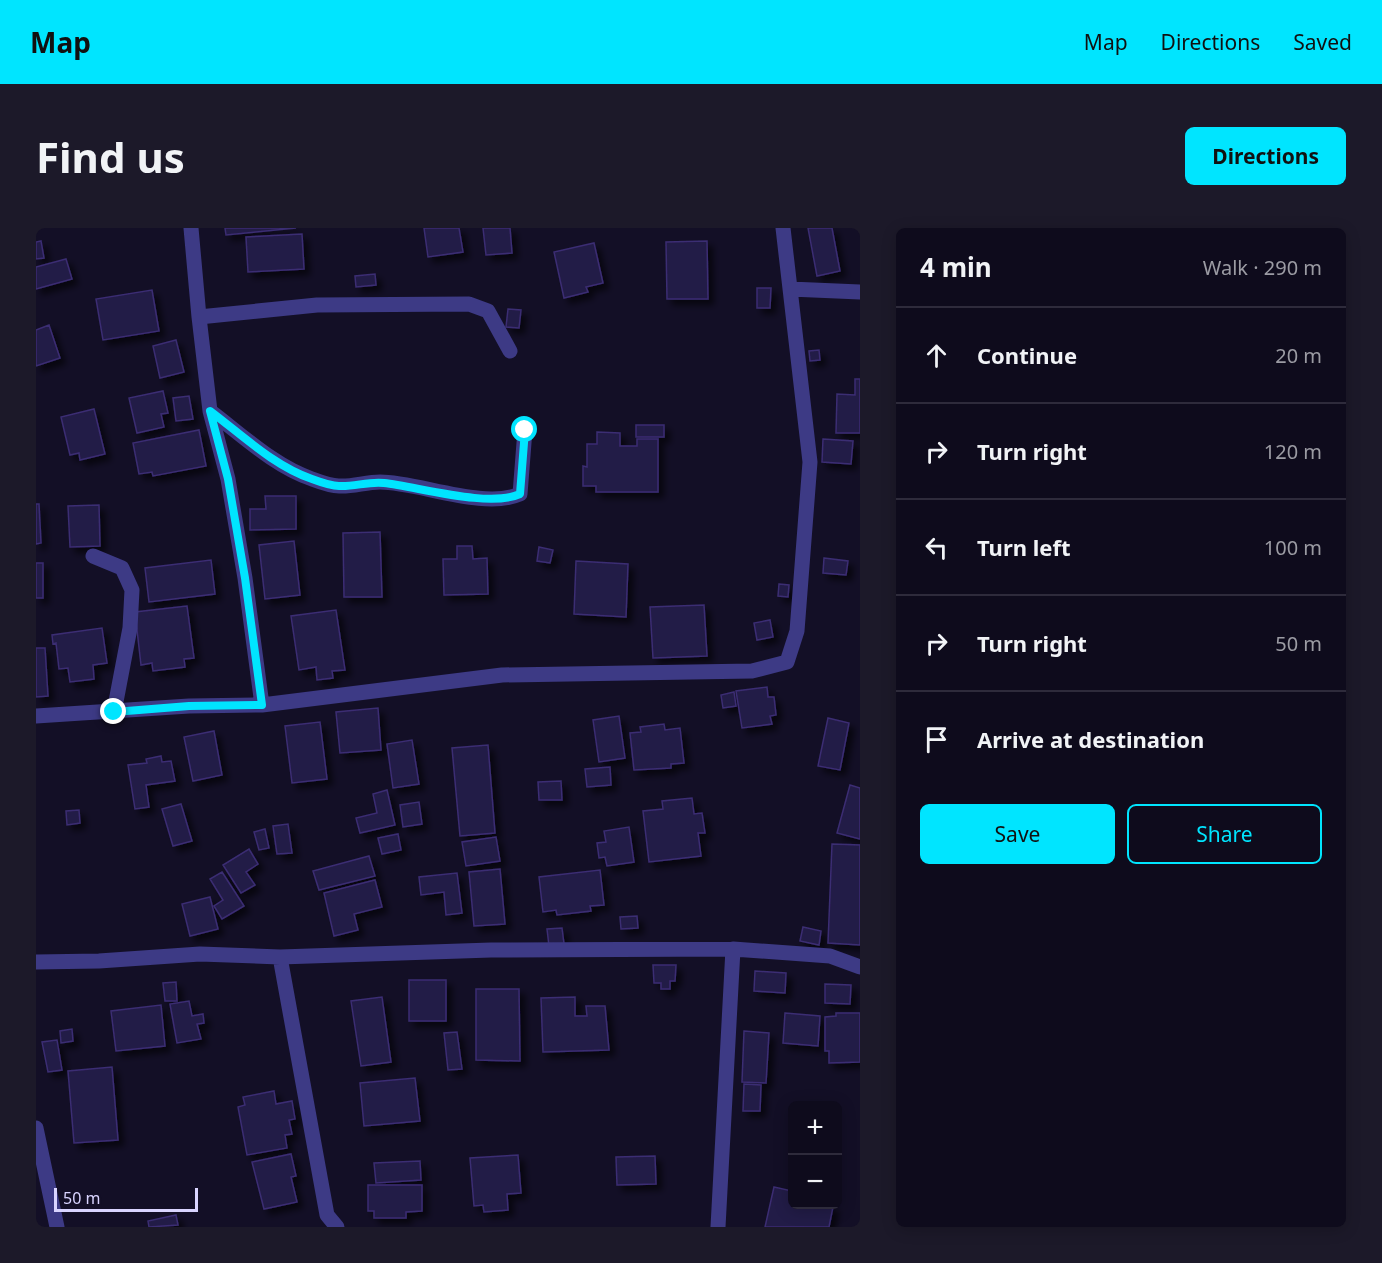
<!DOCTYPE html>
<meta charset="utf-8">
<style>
:root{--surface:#0e0b1c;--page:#1c1929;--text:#f1f3f6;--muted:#9b9ba3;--line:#2e2b3b;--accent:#00e5ff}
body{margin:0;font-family:"Noto Sans",sans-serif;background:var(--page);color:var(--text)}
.controls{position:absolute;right:18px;bottom:18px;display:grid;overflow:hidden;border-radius:9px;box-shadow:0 3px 15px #0003}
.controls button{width:54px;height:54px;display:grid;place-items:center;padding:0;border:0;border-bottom:2px solid var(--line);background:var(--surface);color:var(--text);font:30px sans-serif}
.scale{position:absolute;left:18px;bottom:15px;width:144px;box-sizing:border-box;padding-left:6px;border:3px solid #d9d4ff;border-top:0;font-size:16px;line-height:21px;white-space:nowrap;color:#d9d4ff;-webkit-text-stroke:4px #130f26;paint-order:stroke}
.stop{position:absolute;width:18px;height:18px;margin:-14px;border:4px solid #00e5ff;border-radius:50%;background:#fff}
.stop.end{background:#00e5ff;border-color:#fff;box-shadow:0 2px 6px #0008}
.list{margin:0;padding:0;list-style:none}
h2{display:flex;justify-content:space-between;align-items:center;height:78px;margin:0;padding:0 24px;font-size:26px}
h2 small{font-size:20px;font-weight:400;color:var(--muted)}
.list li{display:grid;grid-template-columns:39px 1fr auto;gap:18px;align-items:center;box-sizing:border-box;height:96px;padding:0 24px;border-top:2px solid var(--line)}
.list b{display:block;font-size:22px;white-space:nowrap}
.list em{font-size:20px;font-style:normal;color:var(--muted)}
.actions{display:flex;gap:12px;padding:18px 24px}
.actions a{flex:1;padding:14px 0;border:2px solid var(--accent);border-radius:9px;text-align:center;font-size:21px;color:var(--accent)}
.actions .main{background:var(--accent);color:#111}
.icon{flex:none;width:33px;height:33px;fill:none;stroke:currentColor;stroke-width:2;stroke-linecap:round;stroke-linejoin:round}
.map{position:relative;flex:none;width:824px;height:999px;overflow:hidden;border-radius:9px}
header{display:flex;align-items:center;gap:36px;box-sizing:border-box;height:84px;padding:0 30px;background:var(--accent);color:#111}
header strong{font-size:28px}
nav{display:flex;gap:33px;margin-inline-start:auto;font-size:21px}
.intro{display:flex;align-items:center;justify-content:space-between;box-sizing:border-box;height:144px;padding:0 36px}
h1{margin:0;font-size:42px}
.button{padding:15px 27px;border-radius:9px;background:var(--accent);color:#111;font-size:21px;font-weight:700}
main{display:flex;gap:36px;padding:0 36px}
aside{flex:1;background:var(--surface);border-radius:9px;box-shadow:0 3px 15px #0003}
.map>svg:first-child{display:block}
</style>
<header>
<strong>Map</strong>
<nav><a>Map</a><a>Directions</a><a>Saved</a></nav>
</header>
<div class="intro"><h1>Find us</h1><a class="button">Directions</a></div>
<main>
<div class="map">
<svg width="824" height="999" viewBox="0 0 824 999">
<defs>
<filter id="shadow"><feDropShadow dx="5.5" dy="5.5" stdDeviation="3" flood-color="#0009"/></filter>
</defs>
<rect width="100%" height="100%" fill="#130f26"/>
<path fill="#241b47" stroke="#3b2d73" stroke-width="1.5" filter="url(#shadow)" d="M 189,0 L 260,0 L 190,7 Z
M 388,0 L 423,0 L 427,24 L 392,29 Z
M 447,0 L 474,0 L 476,25 L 450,27 Z
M 772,0 L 796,0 L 804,43 L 781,48 Z
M 266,6 L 268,41 L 212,44 L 210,9 Z
M 5,13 L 8,30 L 0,31 L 0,14 Z
M 671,13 L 672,71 L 631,71 L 630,14 Z
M 558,15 L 567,55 L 550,59 L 552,64 L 528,70 L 518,24 Z
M 30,31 L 36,51 L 0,61 L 0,39 Z
M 339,46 L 340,57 L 320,59 L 319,48 Z
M 721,60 L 735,60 L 734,80 L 721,80 Z
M 116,62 L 123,103 L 67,112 L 60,71 Z
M 472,81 L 485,82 L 483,100 L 470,99 Z
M 13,97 L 24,130 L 0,138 L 0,102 Z
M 140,112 L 148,144 L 124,150 L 117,118 Z
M 783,122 L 784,132 L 774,133 L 773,123 Z
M 819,151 L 824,151 L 824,205 L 800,205 L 801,166 L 819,167 Z
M 127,163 L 132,185 L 125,186 L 128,199 L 101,205 L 93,170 Z
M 153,168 L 157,191 L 140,193 L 137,170 Z
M 58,181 L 69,226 L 44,232 L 43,225 L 34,227 L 25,189 Z
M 600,197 L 628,197 L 628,209 L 600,209 Z
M 163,202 L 170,238 L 117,248 L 116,244 L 103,246 L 97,215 Z
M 561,204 L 584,205 L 584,218 L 601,218 L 601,211 L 622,211 L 622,264 L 560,264 L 560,258 L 547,258 L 547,238 L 551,239 L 551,216 L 561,216 Z
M 787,211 L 817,213 L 815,236 L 786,234 Z
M 229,268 L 260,268 L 260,301 L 214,302 L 214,281 L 230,281 Z
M 0,276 L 3,276 L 5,315 L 0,316 Z
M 63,277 L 64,318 L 34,319 L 32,278 Z
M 344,304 L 346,369 L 308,369 L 307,305 Z
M 258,313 L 264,367 L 229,371 L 223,317 Z
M 421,318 L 436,318 L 437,331 L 451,330 L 452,366 L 408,367 L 407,331 L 421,331 Z
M 503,319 L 517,322 L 514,335 L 501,333 Z
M 788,330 L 812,333 L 810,347 L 787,345 Z
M 175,332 L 179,366 L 113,374 L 109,340 Z
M 540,333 L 592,336 L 590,389 L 538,386 Z
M 0,335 L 7,335 L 7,370 L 0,370 Z
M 743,356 L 753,357 L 752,369 L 742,368 Z
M 668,377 L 671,428 L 617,430 L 614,379 Z
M 151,378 L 158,430 L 148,431 L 149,439 L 117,443 L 116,435 L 105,437 L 99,384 Z
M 300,382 L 309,442 L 296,443 L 297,450 L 281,452 L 280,439 L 263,442 L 255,388 Z
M 734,392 L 737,409 L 721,412 L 718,395 Z
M 66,400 L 71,435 L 57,437 L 58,451 L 34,454 L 32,440 L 23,441 L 20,415 L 17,416 L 16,407 Z
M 0,420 L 9,420 L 12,468 L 0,469 Z
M 731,459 L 732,469 L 738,469 L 740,487 L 734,488 L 736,496 L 706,500 L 700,463 Z
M 698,464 L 700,478 L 687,480 L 685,467 Z
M 342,480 L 345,522 L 304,525 L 300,484 Z
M 583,488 L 589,530 L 563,534 L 557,492 Z
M 792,490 L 813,495 L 804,542 L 782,538 Z
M 284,494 L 291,551 L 256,555 L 249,498 Z
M 628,496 L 629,502 L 644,500 L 648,535 L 635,536 L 635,540 L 598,542 L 594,505 L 605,504 L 604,499 Z
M 178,503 L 186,547 L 157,553 L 148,509 Z
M 376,512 L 383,556 L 357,560 L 351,516 Z
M 452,517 L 459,605 L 424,608 L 416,520 Z
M 125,528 L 126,534 L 135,533 L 139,553 L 110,557 L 113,579 L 99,581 L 92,537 L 111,535 L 110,531 Z
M 574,539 L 575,557 L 551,559 L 549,541 Z
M 525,553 L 526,572 L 503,572 L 502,554 Z
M 814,557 L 824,560 L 824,611 L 801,605 Z
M 351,562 L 359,597 L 324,605 L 320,590 L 341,585 L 337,566 Z
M 656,570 L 658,586 L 666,585 L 669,605 L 662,605 L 665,628 L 613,634 L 607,583 L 627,581 L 626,573 Z
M 383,574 L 386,596 L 367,599 L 364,577 Z
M 145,576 L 156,613 L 137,618 L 126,581 Z
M 43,582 L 44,595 L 31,597 L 30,583 Z
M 252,596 L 256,625 L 241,626 L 237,598 Z
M 593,599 L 598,634 L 571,638 L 569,629 L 563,630 L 561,615 L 570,614 L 568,603 Z
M 229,601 L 233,620 L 223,622 L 218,604 Z
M 362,606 L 365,622 L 346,626 L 342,610 Z
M 460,609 L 464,633 L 430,638 L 426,614 Z
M 796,616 L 824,617 L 824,717 L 792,715 Z
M 213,621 L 222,636 L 210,644 L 219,657 L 205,665 L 187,637 Z
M 333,628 L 339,648 L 283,662 L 277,643 Z
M 464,641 L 469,696 L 438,698 L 433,644 Z
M 564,642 L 568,677 L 554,678 L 555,683 L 521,687 L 520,682 L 507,684 L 503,649 Z
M 186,644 L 208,678 L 186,691 L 178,678 L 187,672 L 174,651 Z
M 421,645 L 426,685 L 410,687 L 408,664 L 385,667 L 383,649 Z
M 339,652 L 346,679 L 318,686 L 322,702 L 298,708 L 288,665 Z
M 174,669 L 182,701 L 154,708 L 146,676 Z
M 601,688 L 602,700 L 585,701 L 584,689 Z
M 767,699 L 785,703 L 783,717 L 764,713 Z
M 526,700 L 528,716 L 513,718 L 511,701 Z
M 617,737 L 640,737 L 639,753 L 634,753 L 634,761 L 625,761 L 625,755 L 618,755 Z
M 719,743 L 750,745 L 749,765 L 718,763 Z
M 373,752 L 410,752 L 410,793 L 373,793 Z
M 140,754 L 141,773 L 129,773 L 127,755 Z
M 789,756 L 815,757 L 814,776 L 789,775 Z
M 440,761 L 483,761 L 484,833 L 440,832 Z
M 346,769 L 355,834 L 325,838 L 315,773 Z
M 539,769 L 539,788 L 551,788 L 550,778 L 569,778 L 573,822 L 507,824 L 505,770 Z
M 153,773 L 156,788 L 167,786 L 168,795 L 161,796 L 165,811 L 141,815 L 134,776 Z
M 125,777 L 129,818 L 80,823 L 75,783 Z
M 749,785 L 784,788 L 782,818 L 747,815 Z
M 800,785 L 824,785 L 824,834 L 793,835 L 793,823 L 789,823 L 789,789 L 800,788 Z
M 36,801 L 37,813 L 25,815 L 24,803 Z
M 708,803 L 733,805 L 730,855 L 706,854 Z
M 421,804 L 426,841 L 412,842 L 408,805 Z
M 21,812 L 26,842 L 12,844 L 6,814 Z
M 76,839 L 82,912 L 38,915 L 32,843 Z
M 379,850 L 384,893 L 328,898 L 324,855 Z
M 708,856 L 725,857 L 724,883 L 707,883 Z
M 238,863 L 240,876 L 256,873 L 259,891 L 253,892 L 256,906 L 249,907 L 251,920 L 211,927 L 202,879 L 209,877 L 207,869 Z
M 255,926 L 260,948 L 255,949 L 261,974 L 228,981 L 216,934 Z
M 482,927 L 485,965 L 471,966 L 472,982 L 448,984 L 447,977 L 438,978 L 434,930 Z
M 619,928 L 620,956 L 581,957 L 580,929 Z
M 384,933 L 385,952 L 340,955 L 338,935 Z
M 332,957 L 386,957 L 386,983 L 370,984 L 370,990 L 338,990 L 338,983 L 332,983 Z
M 738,959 L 756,963 L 756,976 L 787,976 L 797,979 L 793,999 L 729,999 Z
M 140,987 L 142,997 L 113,999 L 112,993 Z"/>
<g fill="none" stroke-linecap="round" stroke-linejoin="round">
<path stroke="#3d3a85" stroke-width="15" d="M 155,0 L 163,89 L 174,183 L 192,251 L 209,350 L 226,477
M 754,61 L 824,64
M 163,89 L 281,77 L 433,76 L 452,83 L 474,123
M 174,183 C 206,207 238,238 276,251 C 284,254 295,258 303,258 C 316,259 330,254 344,254 C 382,254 448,282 484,266 L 489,202
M 57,328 L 86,340 L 96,362 L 94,400 L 78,484
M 0,488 L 153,478 L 226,477 L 466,447 L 716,443 L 751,434 L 761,403 L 774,234 L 747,0
M 244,729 L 291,987 L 301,999
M 0,734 L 63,733 L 164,726 L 244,729 L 455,722 L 697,721 L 794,728 L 824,739
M 0,900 L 21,999
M 682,999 L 697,721"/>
</g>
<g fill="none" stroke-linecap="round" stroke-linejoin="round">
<path stroke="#00e5ff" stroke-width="8" d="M 78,484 L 153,478 L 226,477 L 209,350 L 192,251 L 174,183 C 206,207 238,238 276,251 C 284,254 295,258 303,258 C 318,259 333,253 348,255 C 383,259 453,280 484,266 L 489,202"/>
</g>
</svg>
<div class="controls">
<button>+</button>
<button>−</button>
</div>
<div class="scale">50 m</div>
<div class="stop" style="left:489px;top:202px"></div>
<div class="stop end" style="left:78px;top:484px"></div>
</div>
<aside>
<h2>4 min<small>Walk · 290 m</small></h2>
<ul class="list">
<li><svg class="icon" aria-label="ahead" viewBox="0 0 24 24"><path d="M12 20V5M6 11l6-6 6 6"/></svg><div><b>Continue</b></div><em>20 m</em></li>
<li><svg class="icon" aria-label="right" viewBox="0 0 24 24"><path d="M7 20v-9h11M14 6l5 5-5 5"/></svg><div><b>Turn right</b></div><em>120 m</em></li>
<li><svg class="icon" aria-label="left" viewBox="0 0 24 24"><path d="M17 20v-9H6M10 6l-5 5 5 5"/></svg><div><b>Turn left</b></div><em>100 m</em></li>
<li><svg class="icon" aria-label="right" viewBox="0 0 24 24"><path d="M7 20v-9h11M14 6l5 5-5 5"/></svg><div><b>Turn right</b></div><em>50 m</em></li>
<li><svg class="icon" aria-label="arrive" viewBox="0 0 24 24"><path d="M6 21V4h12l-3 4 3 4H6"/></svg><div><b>Arrive at destination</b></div></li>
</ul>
<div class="actions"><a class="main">Save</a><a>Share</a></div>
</aside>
</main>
